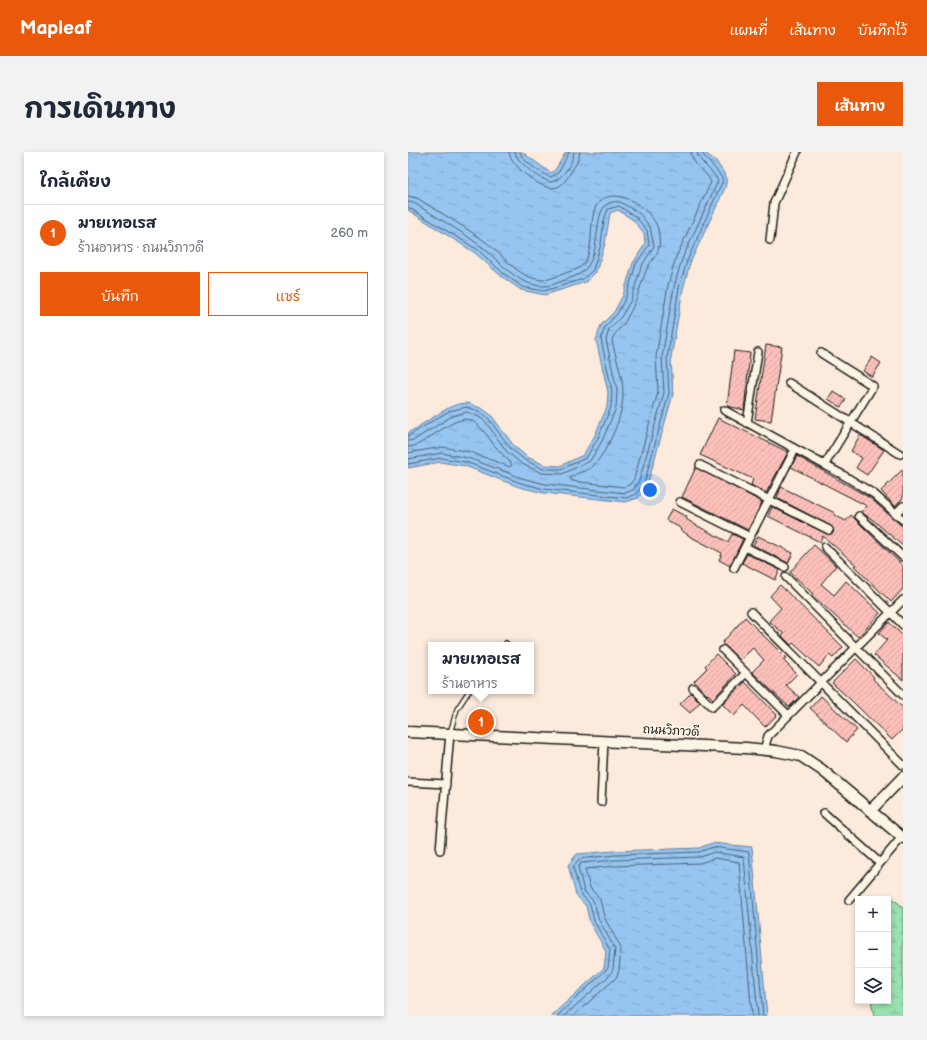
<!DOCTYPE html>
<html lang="th">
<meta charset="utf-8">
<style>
:root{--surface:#fff;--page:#f2f2f3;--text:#1f2937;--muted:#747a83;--line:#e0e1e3;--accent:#ea580c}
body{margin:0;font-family:"Balsamiq Sans","Playpen Sans Thai",sans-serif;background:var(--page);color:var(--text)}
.controls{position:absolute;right:12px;bottom:12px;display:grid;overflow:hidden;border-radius:0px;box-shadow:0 2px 6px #0003}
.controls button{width:36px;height:36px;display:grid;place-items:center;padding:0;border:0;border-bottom:1px solid var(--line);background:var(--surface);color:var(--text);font:20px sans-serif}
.you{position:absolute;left:242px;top:338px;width:14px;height:14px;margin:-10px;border:3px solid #fff;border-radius:50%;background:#1a73e8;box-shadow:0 0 0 6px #1a73e833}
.badge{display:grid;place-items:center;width:26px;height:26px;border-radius:50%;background:var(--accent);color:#fff;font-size:13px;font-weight:700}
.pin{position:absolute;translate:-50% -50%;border:2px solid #fff;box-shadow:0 1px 4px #0006}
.popup{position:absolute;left:20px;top:490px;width:106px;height:52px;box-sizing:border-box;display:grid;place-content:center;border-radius:0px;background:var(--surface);filter:drop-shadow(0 1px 3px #0005);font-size:13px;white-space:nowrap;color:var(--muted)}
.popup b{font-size:15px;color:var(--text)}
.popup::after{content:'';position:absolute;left:50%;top:100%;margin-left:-8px;border:8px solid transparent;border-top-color:var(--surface)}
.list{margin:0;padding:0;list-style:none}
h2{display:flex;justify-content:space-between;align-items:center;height:52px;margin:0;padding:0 16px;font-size:17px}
h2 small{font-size:13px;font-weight:400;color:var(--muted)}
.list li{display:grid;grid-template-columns:26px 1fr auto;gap:12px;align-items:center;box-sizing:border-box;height:56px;padding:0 16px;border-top:1px solid var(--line)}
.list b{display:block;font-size:15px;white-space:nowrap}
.list p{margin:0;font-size:13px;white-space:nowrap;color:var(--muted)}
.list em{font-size:13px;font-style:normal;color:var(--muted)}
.actions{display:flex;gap:8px;padding:12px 16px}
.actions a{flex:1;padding:9px 0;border:1px solid var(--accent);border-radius:0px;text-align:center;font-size:14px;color:var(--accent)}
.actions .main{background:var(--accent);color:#fff}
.icon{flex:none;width:22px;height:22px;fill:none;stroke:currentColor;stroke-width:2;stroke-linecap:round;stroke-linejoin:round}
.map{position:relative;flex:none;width:495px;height:864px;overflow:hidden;border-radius:0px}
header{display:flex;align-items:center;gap:24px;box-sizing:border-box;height:56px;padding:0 20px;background:var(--accent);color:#fff}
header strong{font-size:19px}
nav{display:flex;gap:22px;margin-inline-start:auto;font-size:14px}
.intro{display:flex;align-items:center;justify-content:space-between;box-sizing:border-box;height:96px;padding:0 24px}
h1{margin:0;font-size:28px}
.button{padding:10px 18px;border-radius:0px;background:var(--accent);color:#fff;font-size:14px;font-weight:700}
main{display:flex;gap:24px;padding:0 24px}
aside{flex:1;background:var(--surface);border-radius:0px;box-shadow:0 2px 6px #0003}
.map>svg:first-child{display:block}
</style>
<header>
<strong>Mapleaf</strong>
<nav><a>แผนที่</a><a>เส้นทาง</a><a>บันทึกไว้</a></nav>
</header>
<div class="intro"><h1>การเดินทาง</h1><a class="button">เส้นทาง</a></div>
<main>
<aside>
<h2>ใกล้เคียง<small></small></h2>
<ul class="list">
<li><span class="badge">1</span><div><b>มายเทอเรส</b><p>ร้านอาหาร · ถนนวิภาวดี</p></div><em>260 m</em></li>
</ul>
<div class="actions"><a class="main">บันทึก</a><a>แชร์</a></div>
</aside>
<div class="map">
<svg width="495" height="864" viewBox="0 0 495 864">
<defs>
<pattern id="wetland-marsh" width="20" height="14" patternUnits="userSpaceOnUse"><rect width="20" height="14" fill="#99e1af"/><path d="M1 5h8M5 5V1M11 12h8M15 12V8" fill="none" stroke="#83c096"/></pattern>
<pattern id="water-ripples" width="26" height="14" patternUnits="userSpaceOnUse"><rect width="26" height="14" fill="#96c5f1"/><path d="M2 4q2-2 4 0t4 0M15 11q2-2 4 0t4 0" fill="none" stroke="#81a9ce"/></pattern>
<pattern id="building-hatch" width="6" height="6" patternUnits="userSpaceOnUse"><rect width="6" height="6" fill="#fdc1ba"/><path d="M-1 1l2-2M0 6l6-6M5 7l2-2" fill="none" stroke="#d8a59f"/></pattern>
</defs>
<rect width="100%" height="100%" fill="#fcebdc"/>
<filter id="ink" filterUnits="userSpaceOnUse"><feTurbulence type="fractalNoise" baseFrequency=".025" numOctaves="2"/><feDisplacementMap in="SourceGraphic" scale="8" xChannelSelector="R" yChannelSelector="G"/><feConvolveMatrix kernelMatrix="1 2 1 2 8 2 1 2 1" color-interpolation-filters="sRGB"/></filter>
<g filter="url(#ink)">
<path fill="url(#wetland-marsh)" stroke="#5a7e66" d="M 483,745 L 495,755 L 495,864 L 466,864 L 463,849 L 480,849 L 480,748 Z"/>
<path fill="url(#water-ripples)" stroke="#65819c" d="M 0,0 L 114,0 L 143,21 L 147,18 L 158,0 L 296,0 L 308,9 L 319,26 L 317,36 L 282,111 L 275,137 L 263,206 L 265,242 L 239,334 L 230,346 L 218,350 L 136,341 L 111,335 L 57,314 L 32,310 L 0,316 L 0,281 L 40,256 L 50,252 L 60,251 L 75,257 L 83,263 L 106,294 L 119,305 L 137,313 L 152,314 L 175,303 L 186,285 L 199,255 L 200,240 L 188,188 L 193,173 L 206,160 L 215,143 L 225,111 L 237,92 L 236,81 L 225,68 L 210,58 L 202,61 L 197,92 L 188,120 L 178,130 L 137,143 L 113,138 L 93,124 L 67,101 L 0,58 Z
M 304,691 L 344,695 L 359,864 L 143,864 L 196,816 L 198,799 L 182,771 L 178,754 L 168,743 L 160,713 L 169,702 L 206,699 L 291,696 Z"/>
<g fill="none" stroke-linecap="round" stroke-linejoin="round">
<path stroke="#4d6071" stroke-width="1" d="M 101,0 C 102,13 132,37 145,36 C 154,35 159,27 163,20 C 167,14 171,8 172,0
M 107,0 C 108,10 133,28 143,30 C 154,28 165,11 166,0
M 112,0 C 113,8 135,23 143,25 L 151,20 L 161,0
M 0,44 L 9,46 C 31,60 54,73 75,88 C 95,102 109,126 134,128 C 141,128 149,124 155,122 C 159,120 165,119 169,117 C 191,106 177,65 191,50 C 209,32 245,58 250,77 C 251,83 252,90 251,95 C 250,104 241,110 238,119 C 232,135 228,151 219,166 C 215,175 207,179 204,188 C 207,205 215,223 215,240 C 216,262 201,297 186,313 C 180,320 168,320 162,326 L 164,329 L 216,335 L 221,333 L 226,327 L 250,240 L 248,205 L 260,133 L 268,105 L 303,30 C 298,18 284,14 283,0
M 0,50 L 6,51 C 28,65 52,78 73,94 C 92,109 109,134 136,134 C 144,134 156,128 165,125 C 204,112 175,44 212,50 L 231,61 L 242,75 L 246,94 L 233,115 L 223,148 L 213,165 L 201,177 L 198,188 L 209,238 L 208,256 L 194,289 L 182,309 L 154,322 L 134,321 L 114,312 L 99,300 L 77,269 L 71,265 L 59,260 L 44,264 L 6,288 L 0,289
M 0,55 L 70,98 L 95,121 L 114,135 L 136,139 L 175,127 L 185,118 L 193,92 L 196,68 L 200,57 L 211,54 L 228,65 L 239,78 L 241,93 L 228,112 L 218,145 L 209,162 L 197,175 L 193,187 L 204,239 L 203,255 L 190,286 L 178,306 L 153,317 L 135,317 L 117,308 L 103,297 L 80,266 L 73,260 L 59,255 L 41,259 L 0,284
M 0,295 C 9,295 17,288 25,283 C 58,262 62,259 86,293 C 92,300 99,306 104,313 L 102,315 L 62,300 L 34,295 L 0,301
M 0,307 L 34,301 L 60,306 L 114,326 L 137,332 L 217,341 L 225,338 L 231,329 L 256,241 L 254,205 L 266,135 L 274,107 L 310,29 C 305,18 290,10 289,0
M 0,312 L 33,306 L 58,310 L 113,331 L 136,337 L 218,346 L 228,342 L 236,332 L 261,241 L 259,206 L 271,136 L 279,109 L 315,28 C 311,19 295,5 294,0
M 149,864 L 200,816 L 202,798 L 186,769 L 182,752 L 172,741 L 165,715 L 171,707 L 207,703 L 291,700 L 305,695 L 341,700 L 355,864
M 156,864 L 202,823 L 205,817 L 207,797 L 191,768 L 186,750 L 176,739 L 170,716 L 173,711 L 207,708 L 292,705 L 306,700 L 336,705 L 350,864
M 165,864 L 208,826 L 211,818 L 213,796 L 196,765 L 192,747 L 182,736 L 177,717 L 207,714 L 292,711 L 307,706 L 331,710 L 344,864"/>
</g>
<path fill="url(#building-hatch)" stroke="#1c1c1c" d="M 358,193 L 374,195 L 363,269 L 347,267 Z
M 326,199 L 342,201 L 336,258 L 319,254 Z
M 464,205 L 473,211 L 464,225 L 455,219 Z
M 425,239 L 438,248 L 433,255 L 420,247 Z
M 310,266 L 380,300 L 358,341 L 343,333 L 345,327 L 292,303 Z
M 452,283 L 476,298 L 459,323 L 448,316 L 454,306 L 443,299 Z
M 389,304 L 462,346 L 495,375 L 495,394 L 465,368 L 453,360 L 459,354 L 383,315 Z
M 288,315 L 354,350 L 340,378 L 274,345 Z
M 495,317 L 495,346 L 487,354 L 473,339 Z
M 373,335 L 427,361 L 426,363 L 438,369 L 443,363 L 495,414 L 495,437 L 483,450 L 446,414 L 448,413 L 415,384 L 412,390 L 360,364 L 364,355 L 419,382 L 423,382 L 426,380 L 423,374 L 369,346 Z
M 264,357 L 279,365 L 278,367 L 286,372 L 320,390 L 324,382 L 335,387 L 322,414 L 311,408 L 314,401 L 283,385 L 273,378 L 274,377 L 258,368 Z
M 350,384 L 385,401 L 380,411 L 345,393 Z
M 406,393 L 428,414 L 413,432 L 426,443 L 438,429 L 472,461 L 450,485 L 404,443 L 405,442 L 382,420 Z
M 339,402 L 372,418 L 367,428 L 334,411 Z
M 372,433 L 435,495 L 425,506 L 421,503 L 411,515 L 385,491 L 383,493 L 374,484 L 376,482 L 361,469 L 373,456 L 362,444 Z
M 337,465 L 378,506 L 375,508 L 389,522 L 378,533 L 391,545 L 381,555 L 344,520 L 356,508 L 345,496 L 332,508 L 314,491 Z
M 481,470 L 495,484 L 495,528 L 466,503 L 479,488 L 471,481 Z
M 308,502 L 328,522 L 305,547 L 300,542 L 299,543 L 286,529 L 299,516 L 297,514 Z
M 448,507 L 466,525 L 465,527 L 495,556 L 495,577 L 484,588 L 444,549 L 424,531 Z
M 337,530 L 369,563 L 357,575 L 336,553 L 326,564 L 314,552 Z
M 283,541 L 292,550 L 282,561 L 272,552 Z
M 413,544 L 449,578 L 438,590 L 402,556 Z"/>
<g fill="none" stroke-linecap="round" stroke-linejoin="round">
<g stroke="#1c1c1c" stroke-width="6">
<path id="lane" d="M 97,493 L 98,491
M 42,581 L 49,557 L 61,539"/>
</g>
<g stroke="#1c1c1c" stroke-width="10">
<path id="street" d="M 362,88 L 366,51 L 389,0
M 413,201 L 465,234 L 417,312
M 381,231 L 492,302
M 316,258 L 435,323 L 466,342 L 495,368
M 339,271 L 350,200
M 292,313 L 421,378
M 272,350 L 342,385
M 487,362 L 495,354
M 451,364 L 495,405
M 337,395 L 377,415
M 417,395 L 495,473
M 326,416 L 387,297
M 378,425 L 495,543
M 343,460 L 495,613
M 315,498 L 380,563
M 285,536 L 304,555 L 337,522
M 356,598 L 360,584 L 495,448
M 0,630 L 38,632
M 193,650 L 196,589
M 416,661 L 472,711
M 32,698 L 42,581
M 441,748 L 494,685"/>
</g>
<g stroke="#1c1c1c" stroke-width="13">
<path id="secondary" d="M 0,580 L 338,596 L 368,599 L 393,604 L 414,618 L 495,686
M 462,659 L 495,625"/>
</g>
<use href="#lane" stroke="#fcf5e5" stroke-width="3.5"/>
<use href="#street" stroke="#fcf5e5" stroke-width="7"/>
<use href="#secondary" stroke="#fcf5e5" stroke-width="10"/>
</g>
</g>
<g text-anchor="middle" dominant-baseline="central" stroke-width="3.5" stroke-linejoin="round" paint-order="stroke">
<g font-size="12" fill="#1c1c1c" stroke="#fcf5e5">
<text transform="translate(263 579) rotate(3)">ถนนวิภาวดี</text>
</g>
</g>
</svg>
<div class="controls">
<button>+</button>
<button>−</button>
<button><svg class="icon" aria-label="layers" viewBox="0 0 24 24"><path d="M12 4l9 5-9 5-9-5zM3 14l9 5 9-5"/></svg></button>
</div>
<div class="you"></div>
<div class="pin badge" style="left:73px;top:570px">1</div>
<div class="popup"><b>มายเทอเรส</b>ร้านอาหาร</div>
</div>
</main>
